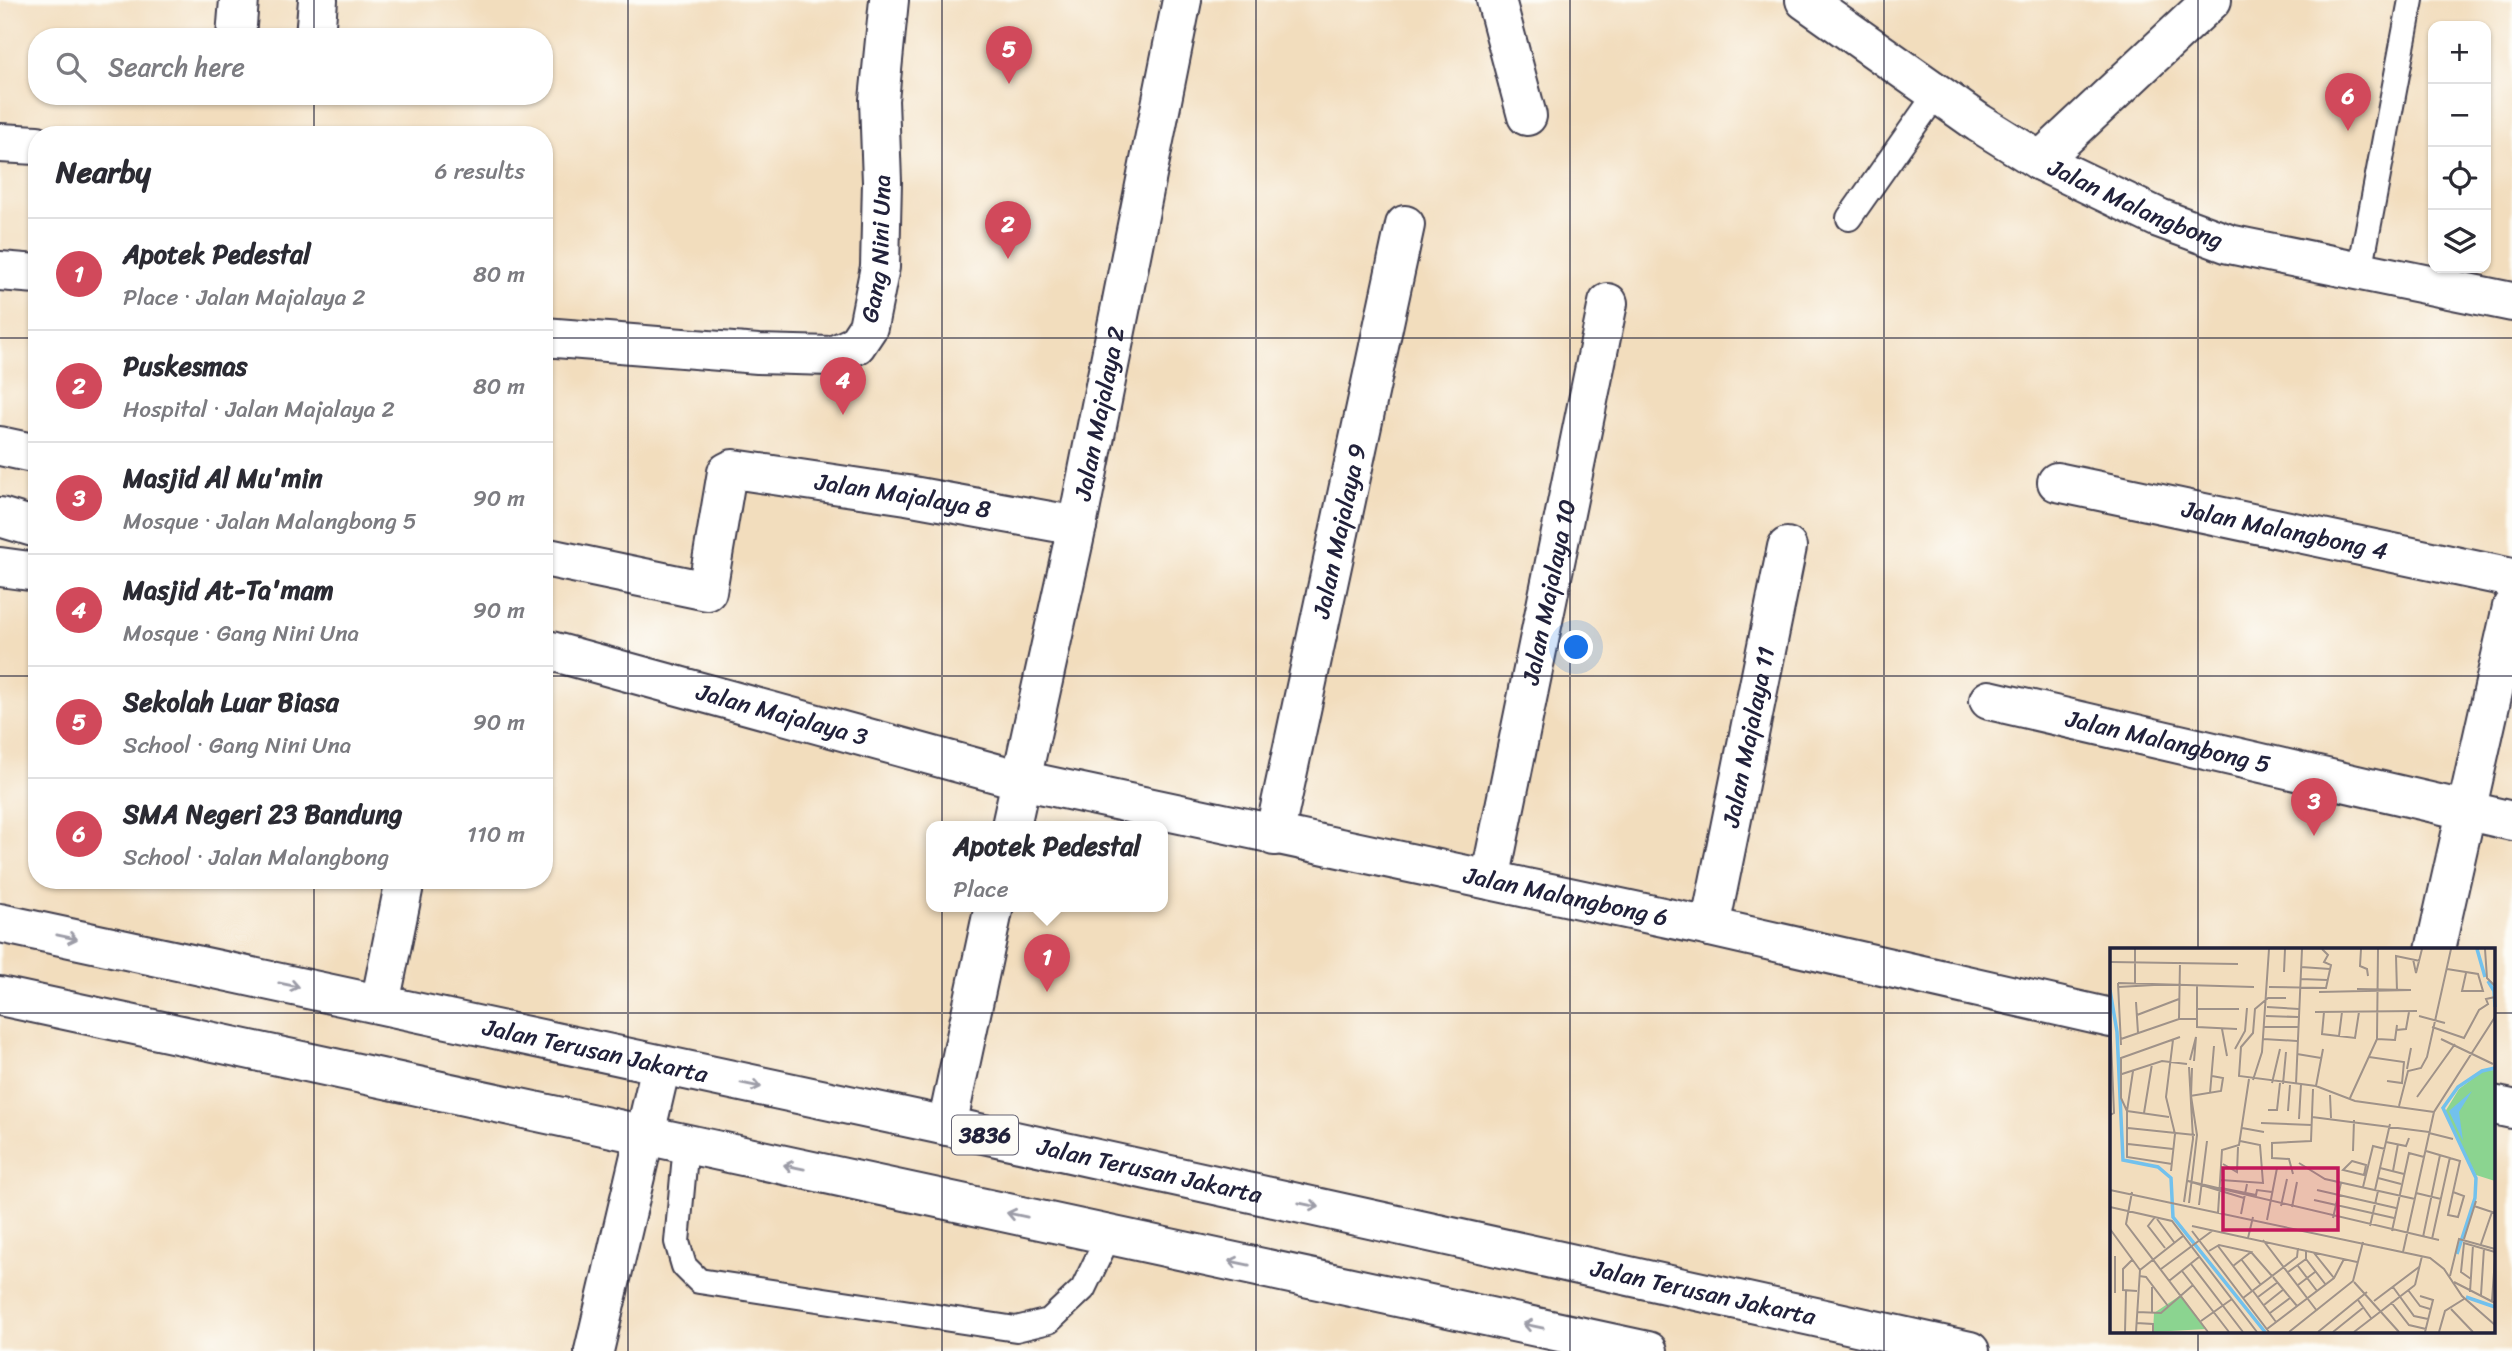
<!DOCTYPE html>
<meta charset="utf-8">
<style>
:root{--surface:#fff;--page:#f7f7f7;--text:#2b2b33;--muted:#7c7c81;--line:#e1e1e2;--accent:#d1495b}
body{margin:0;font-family:Sriracha,sans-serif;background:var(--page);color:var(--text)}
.controls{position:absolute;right:21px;top:21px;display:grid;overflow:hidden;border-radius:14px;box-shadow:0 2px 5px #0004}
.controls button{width:63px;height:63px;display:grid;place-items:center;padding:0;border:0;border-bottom:2px solid var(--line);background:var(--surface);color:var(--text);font:35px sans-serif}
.you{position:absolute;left:1577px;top:648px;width:24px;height:24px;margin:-18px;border:5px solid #fff;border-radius:50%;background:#1a73e8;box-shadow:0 0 0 10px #1a73e833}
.badge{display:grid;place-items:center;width:46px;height:46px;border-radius:50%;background:var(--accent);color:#fff;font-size:23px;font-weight:700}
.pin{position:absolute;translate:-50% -58px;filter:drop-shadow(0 2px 4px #0008)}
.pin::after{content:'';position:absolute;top:37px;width:24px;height:21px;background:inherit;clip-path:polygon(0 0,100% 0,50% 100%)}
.popup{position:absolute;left:926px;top:821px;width:242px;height:91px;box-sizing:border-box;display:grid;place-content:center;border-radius:14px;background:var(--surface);filter:drop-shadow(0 2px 5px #0005);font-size:23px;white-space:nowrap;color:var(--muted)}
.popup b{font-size:26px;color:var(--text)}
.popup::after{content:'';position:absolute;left:50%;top:100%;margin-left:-14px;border:14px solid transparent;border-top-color:var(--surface)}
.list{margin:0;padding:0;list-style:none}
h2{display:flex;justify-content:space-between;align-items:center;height:91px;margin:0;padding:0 28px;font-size:30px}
h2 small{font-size:23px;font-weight:400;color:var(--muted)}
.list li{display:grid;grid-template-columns:46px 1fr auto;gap:21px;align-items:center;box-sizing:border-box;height:112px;padding:0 28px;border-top:2px solid var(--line)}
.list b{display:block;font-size:26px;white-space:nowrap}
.list p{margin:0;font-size:23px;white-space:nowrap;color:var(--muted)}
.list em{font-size:23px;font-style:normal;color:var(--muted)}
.icon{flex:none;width:38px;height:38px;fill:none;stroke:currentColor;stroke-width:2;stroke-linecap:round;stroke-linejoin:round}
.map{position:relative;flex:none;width:2512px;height:1351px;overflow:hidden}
.search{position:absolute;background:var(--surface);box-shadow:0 2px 5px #0004;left:28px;top:28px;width:525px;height:77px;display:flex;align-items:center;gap:18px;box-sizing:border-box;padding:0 24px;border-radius:28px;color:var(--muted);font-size:26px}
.panel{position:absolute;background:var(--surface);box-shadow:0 2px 5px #0004;left:28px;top:126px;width:525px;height:763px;border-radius:28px}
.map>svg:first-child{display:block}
</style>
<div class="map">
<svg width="2512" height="1351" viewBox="0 0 2512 1351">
<rect width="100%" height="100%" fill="#fdfcf7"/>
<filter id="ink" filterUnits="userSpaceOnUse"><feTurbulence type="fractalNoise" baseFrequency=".0143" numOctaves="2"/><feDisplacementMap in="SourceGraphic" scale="14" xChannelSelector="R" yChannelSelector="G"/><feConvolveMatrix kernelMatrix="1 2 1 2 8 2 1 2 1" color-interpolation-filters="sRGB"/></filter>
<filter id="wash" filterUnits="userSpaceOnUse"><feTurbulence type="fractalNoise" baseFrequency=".00686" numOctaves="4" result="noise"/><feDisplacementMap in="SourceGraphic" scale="28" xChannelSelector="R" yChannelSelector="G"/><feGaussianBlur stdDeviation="1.57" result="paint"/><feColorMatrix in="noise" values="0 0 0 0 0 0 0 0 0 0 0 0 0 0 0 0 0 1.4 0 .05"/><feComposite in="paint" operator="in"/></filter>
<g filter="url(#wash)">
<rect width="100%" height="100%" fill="#f2ddbd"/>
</g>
<g filter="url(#ink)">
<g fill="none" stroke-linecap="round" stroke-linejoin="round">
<g stroke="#413e4e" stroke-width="28">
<path id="service" d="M 1849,218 L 1937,93
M 2360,271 L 2411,0
M 686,1144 L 677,1242 L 684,1266 L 699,1281 L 1016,1329 L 1049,1321 L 1083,1289 L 1109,1235"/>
</g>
<g stroke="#413e4e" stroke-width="42">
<g id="minor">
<path d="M 1496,0 L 1527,116"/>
<path id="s1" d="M 1805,0 L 1979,123 L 2040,161 L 2159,218 L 2229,244 L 2512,302"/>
<path d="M 236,37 L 239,0"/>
<path d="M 315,37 L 318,0"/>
<path d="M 0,143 L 37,145"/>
<path d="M 2040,161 L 2212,0"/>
<path d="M 0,271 L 37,274"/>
<path id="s2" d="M 544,337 L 758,354 L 832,356 L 856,345 L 868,327 L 880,267 L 882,182 L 879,100 L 889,0"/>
<path d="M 0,446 L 37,454"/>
<path id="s3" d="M 2057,482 L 2512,578"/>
<path d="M 0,517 L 37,528"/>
<path id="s4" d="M 544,557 L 707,591 L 727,472 L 733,469 L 907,495 L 1077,526"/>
<path d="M 0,567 L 37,572"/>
<path id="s5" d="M 544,649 L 1021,780 L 1710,927 L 2111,1018"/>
<path id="s6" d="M 1989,700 L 2512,821"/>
<path id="s7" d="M 1011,826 L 1077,526 L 1182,0"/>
<path id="s8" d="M 1274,836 L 1405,225"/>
<path id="s9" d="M 1490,880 L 1608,303"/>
<path id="s10" d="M 1710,927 L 1787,547"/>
<path d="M 2435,950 L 2512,607"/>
<path d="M 380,1004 L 405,880"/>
<path d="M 2493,1105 L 2512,1109"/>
<path d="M 947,1126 L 994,906"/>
<path d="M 594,1351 L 661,1066"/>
</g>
</g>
<g stroke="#413e4e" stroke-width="42">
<g id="primary">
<path id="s11" d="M 0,923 L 947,1126 L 1970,1351"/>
<path d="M 0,996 L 1648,1351"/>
</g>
</g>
<use href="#service" stroke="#fff" stroke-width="24"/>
<use href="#minor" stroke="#fff" stroke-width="38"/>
<use href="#primary" stroke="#fff" stroke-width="38"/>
</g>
<defs><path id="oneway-shaft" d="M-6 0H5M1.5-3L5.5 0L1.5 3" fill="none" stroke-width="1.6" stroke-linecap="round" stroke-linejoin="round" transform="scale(1.75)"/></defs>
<g stroke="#9c9ca7">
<use href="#oneway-shaft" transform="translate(67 937) rotate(12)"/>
<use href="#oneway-shaft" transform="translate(289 985) rotate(12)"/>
<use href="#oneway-shaft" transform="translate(751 1085) rotate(12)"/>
<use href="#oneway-shaft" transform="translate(794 1167) rotate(-168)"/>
<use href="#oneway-shaft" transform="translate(1309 1205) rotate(12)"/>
<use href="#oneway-shaft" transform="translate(1017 1215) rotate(-168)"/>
<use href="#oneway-shaft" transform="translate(1239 1263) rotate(-168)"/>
<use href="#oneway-shaft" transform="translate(1533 1326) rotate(-168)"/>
</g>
</g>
<path fill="none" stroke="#22223b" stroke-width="2" stroke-opacity="0.55" d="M 314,0 L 314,37M 628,0 L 628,1351M 942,0 L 942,1351M 1256,0 L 1256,1351M 1570,0 L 1570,1351M 1884,0 L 1884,1351M 2198,0 L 2198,950M 314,96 L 314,135M 0,338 L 37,338M 544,338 L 2512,338M 0,676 L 37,676M 544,676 L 2512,676M 314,880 L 314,1351M 0,1013 L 2111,1013M 2493,1013 L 2512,1013M 2198,1332 L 2198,1351"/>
<g text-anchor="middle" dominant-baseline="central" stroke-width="6" stroke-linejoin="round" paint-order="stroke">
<rect fill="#fdfcf7" stroke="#646373" stroke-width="2" x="952" y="1115.5" width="66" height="39" rx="5"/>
<g font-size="23" font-weight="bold" fill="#22223b">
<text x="985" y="1135">3836</text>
</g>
<g font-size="24" fill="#22223b" stroke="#fdfcf7">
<text stroke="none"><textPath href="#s1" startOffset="390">Jalan Malangbong</textPath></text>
<text stroke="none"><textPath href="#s2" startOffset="416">Gang Nini Una</textPath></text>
<text stroke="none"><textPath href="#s7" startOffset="422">Jalan Majalaya 2</textPath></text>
<text stroke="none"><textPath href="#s4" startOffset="466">Jalan Majalaya 8</textPath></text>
<text stroke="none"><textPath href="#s3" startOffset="233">Jalan Malangbong 4</textPath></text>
<text stroke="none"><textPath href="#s8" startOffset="312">Jalan Majalaya 9</textPath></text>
<text stroke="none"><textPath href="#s9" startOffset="294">Jalan Majalaya 10</textPath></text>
<text stroke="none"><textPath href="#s5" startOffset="247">Jalan Majalaya 3</textPath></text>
<text stroke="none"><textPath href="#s10" startOffset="194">Jalan Majalaya 11</textPath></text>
<text stroke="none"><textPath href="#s6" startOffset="184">Jalan Malangbong 5</textPath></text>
<text stroke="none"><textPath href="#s5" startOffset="1052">Jalan Malangbong 6</textPath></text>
<text stroke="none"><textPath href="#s11" startOffset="609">Jalan Terusan Jakarta</textPath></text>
<text stroke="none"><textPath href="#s11" startOffset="1176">Jalan Terusan Jakarta</textPath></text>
<text stroke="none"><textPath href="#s11" startOffset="1743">Jalan Terusan Jakarta</textPath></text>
</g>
</g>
<g transform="translate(2110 948)">
<rect width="385" height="385" fill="#f2ddbd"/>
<path d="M 385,122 L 385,233 L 366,227 L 335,164 L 349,141 L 373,123 ZM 71,347 L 96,381 L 43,384 L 44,365 Z" fill="#8bd490"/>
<path d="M 362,143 L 349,164 L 353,193 L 339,163 Z" fill="#72c1ed"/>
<path fill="none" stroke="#72c1ed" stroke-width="3.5" d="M 367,1 L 375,29M 378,33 L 384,43 L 385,59M 0,42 L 7,84 L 13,212 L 48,219 L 61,230 L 63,269 L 155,384M 347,306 L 365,250 L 366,230 L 333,160 L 348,139 L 372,123 L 385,120M 356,349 L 385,359"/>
<path fill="none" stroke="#9f9289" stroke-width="2" d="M 251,1 L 250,18 L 257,21 L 258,28M 375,1 L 377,30 L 385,38M 303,11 L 306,25 L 312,1M 1,14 L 128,16M 191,19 L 220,21M 337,21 L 368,26 L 373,43 L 352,43 L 356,25M 174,24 L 175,1M 190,31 L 218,32M 8,35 L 144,39M 8,35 L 11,97M 25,35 L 25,1M 87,38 L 87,79 L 127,81M 8,39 L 44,37M 159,39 L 216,40 L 221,17 L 214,14 L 218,7 L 212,1M 247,41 L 301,42M 287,43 L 286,8 L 310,13M 209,44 L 301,42M 176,50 L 158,50 L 145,61 L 143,85 L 131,99 L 129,128 L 206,138 L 245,153 L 324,164M 26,54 L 28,85M 157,59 L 189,61M 87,61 L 129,61M 205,64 L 307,63M 214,64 L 212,86 L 245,90 L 249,64M 27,67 L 69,51M 0,68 L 4,165 L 0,167M 156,68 L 188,69M 309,68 L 335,75M 69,71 L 70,14M 154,79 L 188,79M 322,79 L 354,90 L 369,62 L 378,56 L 376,51 L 385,49M 112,81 L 117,108M 286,82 L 296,81 L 299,64M 229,88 L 232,64M 11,91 L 69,71 L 87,71M 153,91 L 187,93M 267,91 L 285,92 L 287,77M 331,91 L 383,116M 125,101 L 135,83 L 137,60M 187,106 L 211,110M 259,109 L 294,114 L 292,135 L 277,133M 80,112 L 86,89 L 84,113M 297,121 L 301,100M 23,123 L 17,163 L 17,209 L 62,216M 12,126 L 52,113 L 77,116M 143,132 L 152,104 L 159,1M 162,135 L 170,101M 173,136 L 176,104M 186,136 L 192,1M 206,138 L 213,101M 100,145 L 104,98M 220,147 L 221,170M 80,148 L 111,143 L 113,130 L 102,128M 307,149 L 345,96M 240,150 L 267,91 L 268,1M 289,158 L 298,123 L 311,120 L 317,109 L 341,1M 158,162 L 167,162 L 170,135M 17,163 L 11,150 L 11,110 L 70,89M 17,163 L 59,169M 178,163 L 180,137M 34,165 L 42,116M 202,169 L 319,184M 189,171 L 191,136M 151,175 L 202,177M 18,180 L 85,187M 132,180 L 154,184M 319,185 L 343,191M 276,194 L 296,198 L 299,190M 18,196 L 63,201M 243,203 L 244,172M 316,203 L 350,213 L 338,267 L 348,269 L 354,248 L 343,244M 242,213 L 256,217 L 254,227 L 233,222 ZM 189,215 L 215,231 L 305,251M 113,216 L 127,224 L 128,199M 270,220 L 294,226M 61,223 L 65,186 L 56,149 L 63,92M 283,223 L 288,196M 183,226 L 179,211 L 162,210 L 162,195 L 201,193 L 203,141M 268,230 L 291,236M 111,232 L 153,235 L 150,197 L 130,193M 253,239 L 263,198 L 275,201M 111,240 L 146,247 L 147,242 L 162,244M 0,242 L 320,310 L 334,321 L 352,348 L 385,377M 207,242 L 286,260M 265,242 L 280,176M 22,244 L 16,276 L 98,384M 306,245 L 331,251M 134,250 L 78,233 L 329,292M 204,252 L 284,270M 74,254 L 83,191 L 79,119M 79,255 L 87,187 L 81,148 L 82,120M 89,257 L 97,193M 171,258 L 177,231M 364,258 L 385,265M 0,259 L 62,273 L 147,384M 182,259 L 187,234M 108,265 L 112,202 L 129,197 L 139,131M 131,266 L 137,236M 45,269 L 38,278 L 55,300M 223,270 L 231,235M 47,271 L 64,294M 157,272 L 167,220M 82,278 L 247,314M 260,278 L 268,243M 0,281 L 30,322M 82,283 L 159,384M 282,283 L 299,205 L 314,209M 313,289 L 330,207M 138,290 L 143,269M 322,291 L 340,209M 354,291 L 366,253M 153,292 L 207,363M 371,296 L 382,264M 108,298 L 142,343M 99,303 L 109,297 L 141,304 L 123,318M 141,304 L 162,328M 293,304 L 324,164 L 385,69M 204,305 L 224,330M 5,308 L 5,345M 23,311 L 13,321 L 13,342 L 27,343M 131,311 L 151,337M 196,311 L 216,337M 81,316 L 133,384M 188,318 L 207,343M 51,321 L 102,283M 72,323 L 119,384M 178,324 L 196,311 L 196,302M 29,328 L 36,329 L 58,358M 340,328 L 349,291 L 385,301M 163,329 L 187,358M 361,331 L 351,324 L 354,295 L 385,304M 59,333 L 89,309M 244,334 L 289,384M 344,334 L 385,355M 188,337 L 205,324M 305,337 L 312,308M 283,339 L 304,368 L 318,371M 298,342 L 310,358 L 320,361M 143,343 L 166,374M 360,344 L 363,297M 371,347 L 374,300M 310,348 L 323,352 L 315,384M 148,349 L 168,334M 133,350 L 187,309 L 188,300M 248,352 L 261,370M 264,353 L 309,319M 382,353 L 385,310M 281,354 L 299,377 L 316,381M 154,357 L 174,341M 341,361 L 363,384M 27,364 L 51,365 L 83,337M 42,365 L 42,339M 160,365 L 180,350M 91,373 L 122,351M 26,375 L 43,376 L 43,384M 157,381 L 224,330 L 234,311M 15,384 L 16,343M 26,384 L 30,322 L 73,288M 179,384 L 243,333 L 253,294M 208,384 L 257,344M 223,384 L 254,359M 244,384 L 305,337M 329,384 L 335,363 L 354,351"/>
<path fill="#c2185b" fill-opacity="0.15" stroke="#c2185b" stroke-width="3.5" d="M 113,220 L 228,220 L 228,282 L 113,282 Z"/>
<rect width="385" height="385" fill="none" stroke="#22223b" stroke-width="3.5"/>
</g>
</svg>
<div class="controls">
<button>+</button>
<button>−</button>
<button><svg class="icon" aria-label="locate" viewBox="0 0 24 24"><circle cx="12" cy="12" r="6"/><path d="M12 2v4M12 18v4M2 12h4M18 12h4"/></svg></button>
<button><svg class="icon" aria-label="layers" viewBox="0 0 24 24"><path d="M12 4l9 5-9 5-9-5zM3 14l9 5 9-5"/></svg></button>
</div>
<div class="you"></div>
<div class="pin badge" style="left:1047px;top:992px">1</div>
<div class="popup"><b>Apotek Pedestal</b>Place</div>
<div class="pin badge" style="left:1008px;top:259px">2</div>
<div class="pin badge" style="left:2314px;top:836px">3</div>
<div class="pin badge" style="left:843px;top:415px">4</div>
<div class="pin badge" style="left:1009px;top:84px">5</div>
<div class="pin badge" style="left:2348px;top:131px">6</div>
<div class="search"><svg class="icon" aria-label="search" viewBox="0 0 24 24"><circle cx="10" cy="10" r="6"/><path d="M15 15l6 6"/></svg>Search here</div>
<section class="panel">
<h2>Nearby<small>6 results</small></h2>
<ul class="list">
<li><span class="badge">1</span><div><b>Apotek Pedestal</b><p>Place · Jalan Majalaya 2</p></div><em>80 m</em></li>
<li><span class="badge">2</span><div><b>Puskesmas</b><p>Hospital · Jalan Majalaya 2</p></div><em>80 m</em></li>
<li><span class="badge">3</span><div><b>Masjid Al Mu'min</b><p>Mosque · Jalan Malangbong 5</p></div><em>90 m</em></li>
<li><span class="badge">4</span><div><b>Masjid At-Ta'mam</b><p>Mosque · Gang Nini Una</p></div><em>90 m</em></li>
<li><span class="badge">5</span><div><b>Sekolah Luar Biasa</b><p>School · Gang Nini Una</p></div><em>90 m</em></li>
<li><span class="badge">6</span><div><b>SMA Negeri 23 Bandung</b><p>School · Jalan Malangbong</p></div><em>110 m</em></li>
</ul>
</section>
</div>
